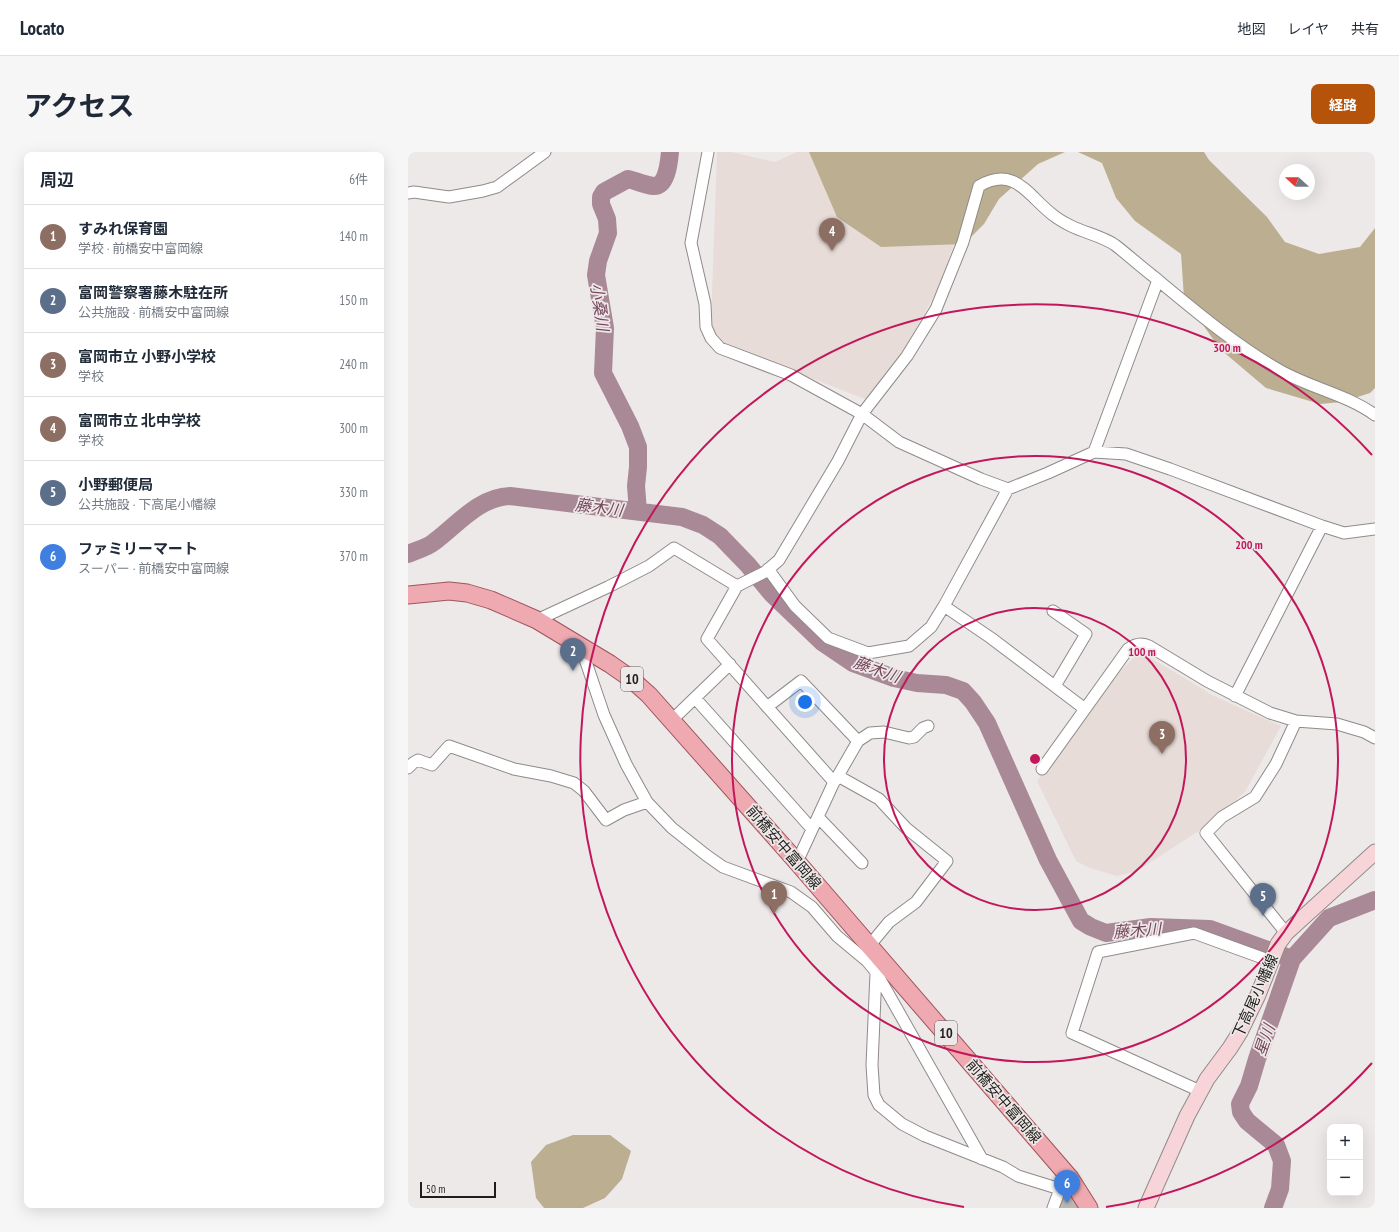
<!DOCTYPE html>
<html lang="ja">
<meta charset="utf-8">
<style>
:root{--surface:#fff;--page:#f6f6f7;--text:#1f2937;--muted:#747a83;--line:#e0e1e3;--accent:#b45309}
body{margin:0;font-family:"PT Sans Narrow","Noto Sans JP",sans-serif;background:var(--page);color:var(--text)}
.controls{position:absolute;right:12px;bottom:12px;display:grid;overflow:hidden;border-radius:8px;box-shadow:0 4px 16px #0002}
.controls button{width:36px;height:36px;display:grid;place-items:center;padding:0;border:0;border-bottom:1px solid var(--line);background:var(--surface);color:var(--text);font:20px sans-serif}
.compass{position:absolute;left:871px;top:12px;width:36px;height:36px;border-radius:50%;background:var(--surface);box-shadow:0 4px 16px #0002;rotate:291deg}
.scale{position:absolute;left:12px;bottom:10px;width:76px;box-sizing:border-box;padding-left:4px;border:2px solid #1f1e1d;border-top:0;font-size:11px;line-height:14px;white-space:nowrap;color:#1f1e1d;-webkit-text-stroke:3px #ede9e8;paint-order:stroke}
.you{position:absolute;left:397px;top:550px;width:14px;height:14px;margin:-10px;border:3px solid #fff;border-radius:50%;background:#1a73e8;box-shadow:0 0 0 6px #1a73e833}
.badge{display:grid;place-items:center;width:26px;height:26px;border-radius:50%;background:var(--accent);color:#fff;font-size:13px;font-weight:700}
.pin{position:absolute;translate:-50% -33px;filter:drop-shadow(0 1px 2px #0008)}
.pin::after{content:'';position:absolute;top:21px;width:14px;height:12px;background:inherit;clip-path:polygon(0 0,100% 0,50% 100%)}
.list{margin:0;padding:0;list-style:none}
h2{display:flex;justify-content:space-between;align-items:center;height:52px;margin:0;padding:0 16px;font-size:17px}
h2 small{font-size:13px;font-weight:400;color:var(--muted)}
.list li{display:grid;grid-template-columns:26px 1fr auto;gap:12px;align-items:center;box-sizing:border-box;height:64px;padding:0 16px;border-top:1px solid var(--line)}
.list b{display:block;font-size:15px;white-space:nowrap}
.list p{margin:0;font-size:13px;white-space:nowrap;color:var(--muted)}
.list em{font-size:13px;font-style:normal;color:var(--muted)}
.map{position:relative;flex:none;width:967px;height:1056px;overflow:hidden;border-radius:8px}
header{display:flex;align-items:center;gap:24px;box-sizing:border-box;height:56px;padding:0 20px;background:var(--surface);border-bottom:1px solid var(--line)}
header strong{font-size:19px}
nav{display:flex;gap:22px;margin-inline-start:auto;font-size:14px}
.intro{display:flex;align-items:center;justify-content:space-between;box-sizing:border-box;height:96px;padding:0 24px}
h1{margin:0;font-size:28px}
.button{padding:10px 18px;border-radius:8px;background:var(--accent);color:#fff;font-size:14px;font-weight:700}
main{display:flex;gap:24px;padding:0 24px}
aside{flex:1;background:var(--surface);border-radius:8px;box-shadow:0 4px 16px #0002}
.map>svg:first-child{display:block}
</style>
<header>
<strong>Locato</strong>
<nav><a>地図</a><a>レイヤ</a><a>共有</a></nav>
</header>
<div class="intro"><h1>アクセス</h1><a class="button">経路</a></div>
<main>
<aside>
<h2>周辺<small>6件</small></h2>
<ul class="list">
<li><span class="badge" style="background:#8d6e63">1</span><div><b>すみれ保育園</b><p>学校 · 前橋安中富岡線</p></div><em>140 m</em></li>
<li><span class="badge" style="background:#5c6f8a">2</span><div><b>富岡警察署藤木駐在所</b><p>公共施設 · 前橋安中富岡線</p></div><em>150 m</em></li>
<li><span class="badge" style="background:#8d6e63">3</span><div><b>富岡市立 小野小学校</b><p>学校</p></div><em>240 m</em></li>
<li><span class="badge" style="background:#8d6e63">4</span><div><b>富岡市立 北中学校</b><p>学校</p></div><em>300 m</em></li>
<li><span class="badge" style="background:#5c6f8a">5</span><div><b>小野郵便局</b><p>公共施設 · 下高尾小幡線</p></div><em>330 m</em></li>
<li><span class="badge" style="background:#3f7fe0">6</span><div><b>ファミリーマート</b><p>スーパー · 前橋安中富岡線</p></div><em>370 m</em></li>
</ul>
</aside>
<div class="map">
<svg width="967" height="1056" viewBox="0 0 967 1056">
<rect width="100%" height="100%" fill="#ede9e8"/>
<path fill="#e8dcd8" d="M 309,0 L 324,0 L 367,10 L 389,0 L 404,0 L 555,65 L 532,133 L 509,175 L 469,255 L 457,247 L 314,191 L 306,183 L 303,171 Z
M 729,503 L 743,506 L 806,544 L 873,574 L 837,640 L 800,673 L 729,719 L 709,724 L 682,716 L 668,709 L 629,629 L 710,521 Z"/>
<path fill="#bcae90" d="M 401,0 L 657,0 L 630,12 L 591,47 L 576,72 L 556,92 L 473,95 L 429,65 Z
M 670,0 L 796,0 L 801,8 L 859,65 L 877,90 L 911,102 L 952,95 L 967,76 L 967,236 L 962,241 L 934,250 L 912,252 L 858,236 L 812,197 L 776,146 L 773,102 L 727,69 L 708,46 L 694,11 Z
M 165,983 L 202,983 L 223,999 L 214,1027 L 197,1046 L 175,1056 L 136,1056 L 128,1046 L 123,1010 L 138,993 Z"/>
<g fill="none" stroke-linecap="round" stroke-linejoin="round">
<path stroke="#aa8997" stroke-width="18" d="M 230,359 L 228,334 L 230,315 L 230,295 L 222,274 L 195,221 L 197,176 L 188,123 L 190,109 L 200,81 L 199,67 L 193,52 L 193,45 L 196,40 L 220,27 C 228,29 237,33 245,34 C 259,35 261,10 262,0
M 0,402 C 8,398 19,396 26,390 C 49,373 71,345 102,344 L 274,365 L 295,373 L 312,384 L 340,413 L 364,442 L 414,490 L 445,511 L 486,526 L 509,531 L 538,533 L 555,539 L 565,550 L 579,571 L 640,708 L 673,769 L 683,775 L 698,781 L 743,775 L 802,777 L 884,807
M 865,1056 L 872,1037 L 874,1009 L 868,993 L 839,969 L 833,960 L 832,952 L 841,934 L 849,907 L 884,807 L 921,766 L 967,748"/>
</g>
<path fill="#bbb8b6" d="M 663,1041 L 671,1056 L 649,1056 L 652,1047 Z"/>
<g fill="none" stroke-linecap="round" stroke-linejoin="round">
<g stroke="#8e8b8a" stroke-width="13">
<path id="street" d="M 300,0 L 283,91 L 297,152 L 298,175 L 303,186 L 312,196 L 383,223 L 454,262 L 491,290 L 573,327 L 600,337
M 0,41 L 6,40 L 41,45 L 75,39 L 89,35 L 137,0
M 686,300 L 750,128
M 360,417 L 387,454 L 420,486 L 460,501 L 501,494 L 523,475 L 536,454
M 645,459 L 678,482 L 647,534
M 129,468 L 200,435 L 241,414 L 266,396 L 329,434
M 171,494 L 178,510 L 196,563 L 218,612 L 239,650 L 264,676 L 298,703 L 315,715 L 383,740 L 404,755 L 429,784 L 459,809 L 468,820 L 574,1007
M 827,544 L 914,374
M 287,546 L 404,677
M 359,555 L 393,529 L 450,589
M 677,557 L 583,486 L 536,454 L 600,337 L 640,321 L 686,300 L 718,302 L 762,317 L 914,374 L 936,381 L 967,377
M 264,568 L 322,512
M 0,616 L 5,611 L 10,608 L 24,613 L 41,594 L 106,617 L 143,624 L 166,631 L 176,639 L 198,668 L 216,658 L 239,650
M 634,617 L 720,497 C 727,492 733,490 741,494 L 799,529 L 862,561 L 888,569 L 929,572 L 956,580 L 967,586
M 430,624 L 471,647 L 498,676 L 539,709 L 508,750 L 481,770 L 462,793
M 427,629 L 450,589 L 462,581 L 476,580 L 501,586 L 506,585 L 515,576 L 520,574
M 410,665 L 454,711
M 389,710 L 426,630 L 299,487 L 329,434 L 357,420 L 371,408 L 430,309 L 454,262 L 499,204 L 528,157 L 555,90 L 571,34 C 607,13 620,44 645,63 C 650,67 657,71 663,74 C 677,81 694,84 707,93 C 720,103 732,114 745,124 C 785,157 826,192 871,218 C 902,236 938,242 967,263
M 878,781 L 798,681 L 814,665 L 847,645 L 868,612 L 888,569
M 468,821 L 464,913 L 466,943 L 471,953 L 494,972 L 517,984 L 595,1015 L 610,1024 L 652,1037
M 792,939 L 664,881 L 690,800 L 786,781 L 863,809
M 645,1056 L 652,1037 L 659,1037"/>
</g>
<g stroke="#8e8b8a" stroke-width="17">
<path id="secondary" d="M 738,1056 L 779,964 L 799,927 L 822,896 L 832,880 L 850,843 L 870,792 L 878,781 L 967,700"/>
</g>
<g stroke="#a0535b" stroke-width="19">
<path id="primary" d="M 0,443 L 41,439 L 59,441 L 83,448 L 129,468 L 202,512 L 222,526 L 241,543 L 389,710 L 662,1026 L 681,1056"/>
</g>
<use href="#street" stroke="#fff" stroke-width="11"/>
<use href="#secondary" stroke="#f7d4d8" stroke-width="15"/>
<use href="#primary" stroke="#efa9b0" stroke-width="17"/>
</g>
<g fill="none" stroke="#c2185b" stroke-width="2">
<circle cx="627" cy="607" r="151"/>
<circle cx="627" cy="607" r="303"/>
<path d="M964 911A454 454 0 0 1 698 1055M556 1055A454 454 0 1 1 964 303"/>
</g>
<g text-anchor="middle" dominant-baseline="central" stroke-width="3.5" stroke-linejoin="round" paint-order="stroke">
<g fill="#ede9e8" stroke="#5d5b5a" stroke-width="1">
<rect x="213" y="515" width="22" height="24" rx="3"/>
<rect x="527" y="869" width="22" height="24" rx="3"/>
</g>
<g font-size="14" font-weight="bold" fill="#1f1e1d">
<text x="224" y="527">10</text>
<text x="538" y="881">10</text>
</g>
<g font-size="15" fill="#1f1e1d" stroke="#ede9e8">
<text transform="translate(376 695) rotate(49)">前橋安中富岡線</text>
<text transform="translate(847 844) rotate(-66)">下高尾小幡線</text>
<text transform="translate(596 949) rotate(49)">前橋安中富岡線</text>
</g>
<g font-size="16" font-style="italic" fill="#77455c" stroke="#ede9e8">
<text transform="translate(192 155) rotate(82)">小桑川</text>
<text transform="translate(191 355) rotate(7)">藤木川</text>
<text transform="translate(469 517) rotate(20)">藤木川</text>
<text transform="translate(729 778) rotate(-4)">藤木川</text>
<text transform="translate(856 888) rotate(-71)">星川</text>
</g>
</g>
<circle cx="627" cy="607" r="6" fill="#c2185b" stroke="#ede9e8" stroke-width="2"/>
<g font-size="12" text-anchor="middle" font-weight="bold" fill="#c2185b" stroke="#ede9e8" stroke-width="3.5" stroke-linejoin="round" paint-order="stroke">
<text x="819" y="200">300 m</text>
<text x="841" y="397">200 m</text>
<text x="734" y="504">100 m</text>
</g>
</svg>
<div class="controls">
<button>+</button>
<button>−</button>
</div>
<svg class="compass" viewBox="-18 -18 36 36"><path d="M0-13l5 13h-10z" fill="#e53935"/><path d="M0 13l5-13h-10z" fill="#747a83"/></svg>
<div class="scale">50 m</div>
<div class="you"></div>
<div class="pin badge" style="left:366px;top:762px;background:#8d6e63">1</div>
<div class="pin badge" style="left:165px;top:519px;background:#5c6f8a">2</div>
<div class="pin badge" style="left:754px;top:602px;background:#8d6e63">3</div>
<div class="pin badge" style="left:424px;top:99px;background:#8d6e63">4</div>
<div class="pin badge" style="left:855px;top:764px;background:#5c6f8a">5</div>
<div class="pin badge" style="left:659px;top:1051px;background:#3f7fe0">6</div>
</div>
</main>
